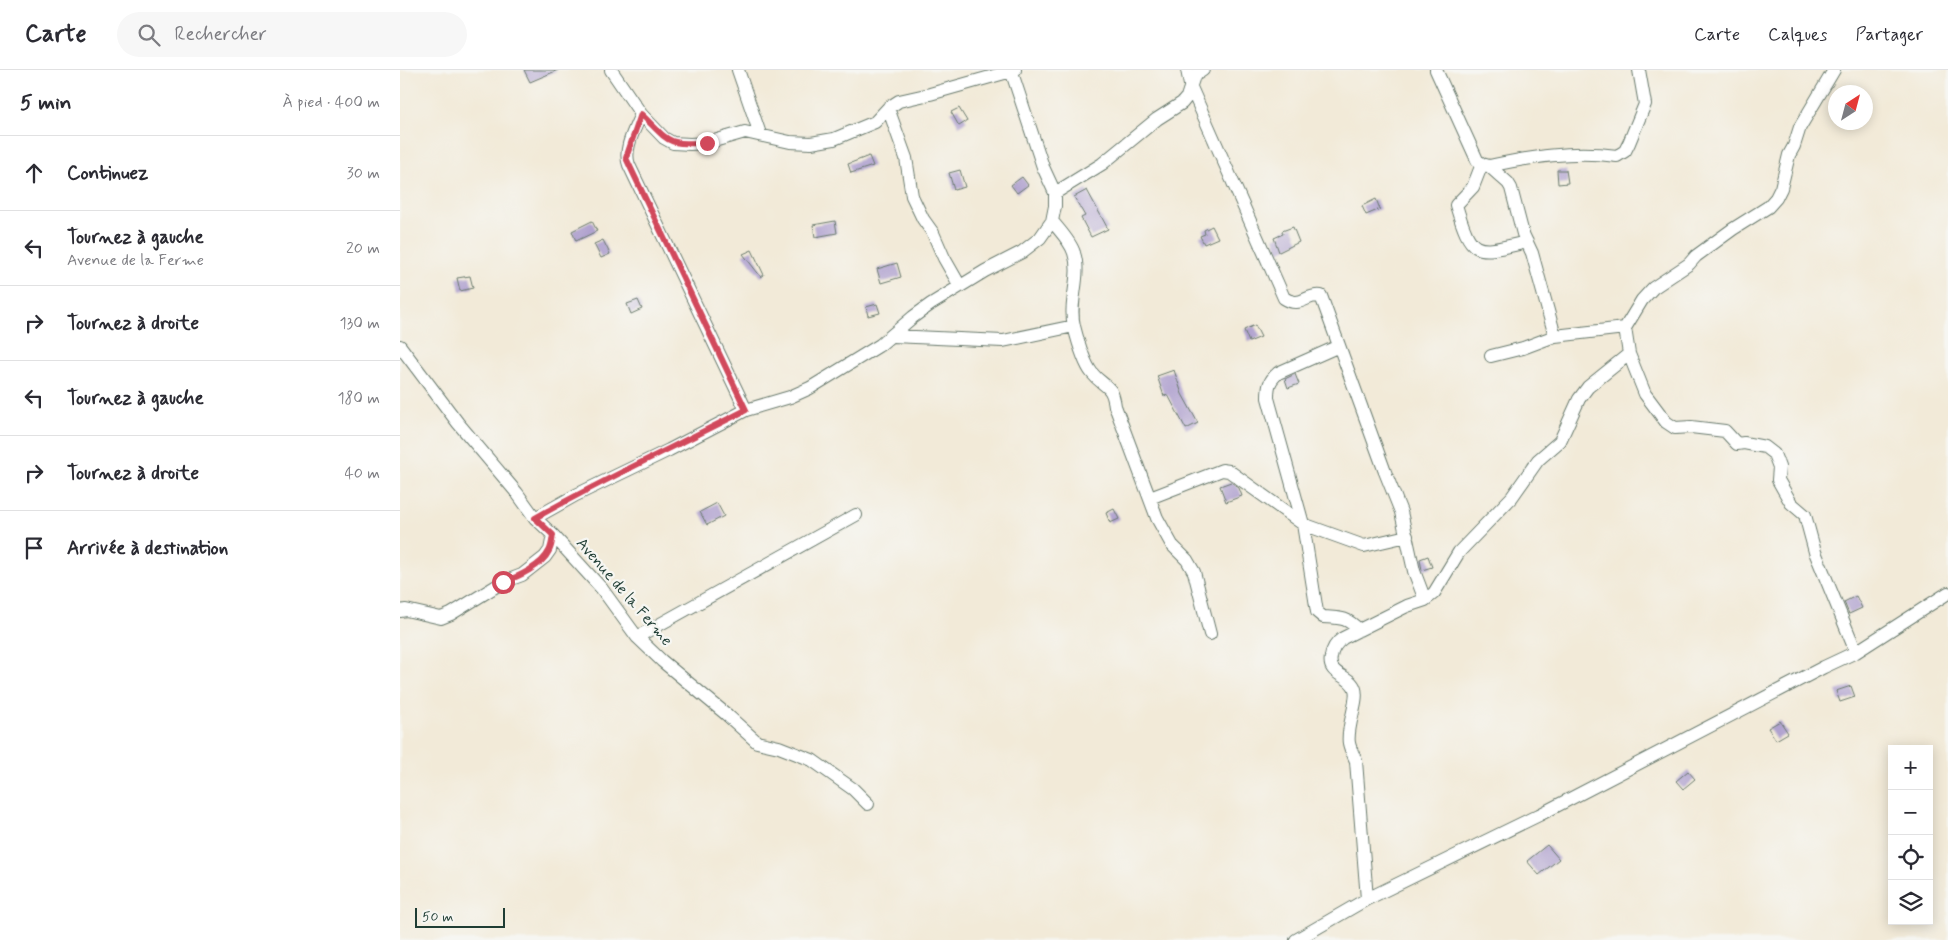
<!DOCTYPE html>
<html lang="fr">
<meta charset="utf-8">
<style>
:root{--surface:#fff;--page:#f7f7f7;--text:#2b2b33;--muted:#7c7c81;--line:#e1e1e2}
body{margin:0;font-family:Mynerve,sans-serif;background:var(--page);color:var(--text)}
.controls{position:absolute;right:15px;bottom:15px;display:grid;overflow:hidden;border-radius:0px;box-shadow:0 2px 12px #0003}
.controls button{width:45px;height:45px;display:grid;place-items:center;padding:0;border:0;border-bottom:1px solid var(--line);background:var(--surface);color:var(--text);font:25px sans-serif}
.compass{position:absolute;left:1428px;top:15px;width:45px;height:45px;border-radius:50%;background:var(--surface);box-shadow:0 2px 12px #0003;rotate:36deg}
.scale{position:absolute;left:15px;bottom:12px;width:90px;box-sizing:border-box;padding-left:5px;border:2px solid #1f3d34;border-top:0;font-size:14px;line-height:18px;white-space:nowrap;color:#1f3d34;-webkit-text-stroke:4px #f6f6f2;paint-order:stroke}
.stop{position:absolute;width:15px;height:15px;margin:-11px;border:4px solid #d1495b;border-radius:50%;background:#fff}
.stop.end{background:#d1495b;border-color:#fff;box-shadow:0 1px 5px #0008}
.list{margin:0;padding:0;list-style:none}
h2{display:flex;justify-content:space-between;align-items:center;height:65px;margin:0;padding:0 20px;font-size:21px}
h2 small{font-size:16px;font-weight:400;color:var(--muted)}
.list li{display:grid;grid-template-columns:32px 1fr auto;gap:15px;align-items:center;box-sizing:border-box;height:75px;padding:0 20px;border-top:1px solid var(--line)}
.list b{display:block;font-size:19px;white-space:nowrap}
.list p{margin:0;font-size:16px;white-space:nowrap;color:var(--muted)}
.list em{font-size:16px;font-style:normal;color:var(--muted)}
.icon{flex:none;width:28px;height:28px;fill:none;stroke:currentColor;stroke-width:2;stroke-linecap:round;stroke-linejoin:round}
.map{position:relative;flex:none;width:1548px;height:870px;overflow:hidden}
header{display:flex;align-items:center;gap:30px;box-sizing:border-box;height:70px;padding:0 25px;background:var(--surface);border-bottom:1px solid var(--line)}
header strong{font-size:24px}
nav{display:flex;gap:28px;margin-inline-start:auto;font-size:18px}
.search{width:350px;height:45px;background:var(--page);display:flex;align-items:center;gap:12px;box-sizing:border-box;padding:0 18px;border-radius:28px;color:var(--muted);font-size:19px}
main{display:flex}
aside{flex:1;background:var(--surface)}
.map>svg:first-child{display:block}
</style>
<header>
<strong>Carte</strong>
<div class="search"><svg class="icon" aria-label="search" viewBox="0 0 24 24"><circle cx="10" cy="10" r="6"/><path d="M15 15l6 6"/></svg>Rechercher</div>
<nav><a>Carte</a><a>Calques</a><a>Partager</a></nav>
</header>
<main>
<aside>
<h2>5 min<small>À pied · 400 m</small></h2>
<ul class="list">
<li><svg class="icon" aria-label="ahead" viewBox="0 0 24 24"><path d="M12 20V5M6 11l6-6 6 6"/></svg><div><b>Continuez</b></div><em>30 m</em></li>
<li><svg class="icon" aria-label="left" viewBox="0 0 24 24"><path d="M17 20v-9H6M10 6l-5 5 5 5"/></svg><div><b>Tournez à gauche</b><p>Avenue de la Ferme</p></div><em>20 m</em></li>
<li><svg class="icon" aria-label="right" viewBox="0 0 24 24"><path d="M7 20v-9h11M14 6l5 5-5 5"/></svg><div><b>Tournez à droite</b></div><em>130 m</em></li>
<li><svg class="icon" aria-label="left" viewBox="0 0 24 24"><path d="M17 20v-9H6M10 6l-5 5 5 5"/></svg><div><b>Tournez à gauche</b></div><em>180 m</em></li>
<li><svg class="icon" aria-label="right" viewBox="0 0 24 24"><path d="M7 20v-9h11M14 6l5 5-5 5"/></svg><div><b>Tournez à droite</b></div><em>40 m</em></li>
<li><svg class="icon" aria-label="arrive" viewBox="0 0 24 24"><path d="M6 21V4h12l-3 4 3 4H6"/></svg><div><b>Arrivée à destination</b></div></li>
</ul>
</aside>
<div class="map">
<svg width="1548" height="870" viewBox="0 0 1548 870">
<rect width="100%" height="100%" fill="#f6f6f2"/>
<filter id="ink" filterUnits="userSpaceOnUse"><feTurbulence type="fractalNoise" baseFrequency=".02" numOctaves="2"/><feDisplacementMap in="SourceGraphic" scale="10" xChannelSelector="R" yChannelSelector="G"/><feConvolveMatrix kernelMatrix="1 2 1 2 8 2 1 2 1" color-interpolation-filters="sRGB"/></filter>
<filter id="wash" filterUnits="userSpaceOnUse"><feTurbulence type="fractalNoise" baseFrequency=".0096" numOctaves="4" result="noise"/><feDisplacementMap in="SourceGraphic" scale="20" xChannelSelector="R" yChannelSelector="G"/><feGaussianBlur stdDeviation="1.12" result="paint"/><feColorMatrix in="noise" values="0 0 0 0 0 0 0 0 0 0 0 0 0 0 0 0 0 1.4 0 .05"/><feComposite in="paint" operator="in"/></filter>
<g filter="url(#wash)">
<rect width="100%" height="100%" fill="#f2ead8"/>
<g id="blocks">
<path fill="#b0a2cf" d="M 124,0 L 158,0 L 130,12 Z
M 559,38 L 567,51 L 559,56 L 551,42 Z
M 469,86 L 473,96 L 451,103 L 448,94 Z
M 560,100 L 565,117 L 554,120 L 549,103 Z
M 1157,100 L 1166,100 L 1168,113 L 1158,114 Z
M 622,107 L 628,115 L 617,123 L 611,115 Z
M 687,120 L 708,159 L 691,167 L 681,148 L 685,146 L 674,127 Z
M 976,129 L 980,139 L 966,145 L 962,136 Z
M 192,151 L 197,161 L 176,171 L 172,161 Z
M 435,151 L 437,163 L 415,167 L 413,155 Z
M 812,156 L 818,168 L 804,174 L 800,166 L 805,164 L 804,160 Z
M 893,157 L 899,172 L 879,182 L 874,168 L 883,164 L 882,161 Z
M 203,170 L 210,184 L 201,188 L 194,174 Z
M 352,180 L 364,205 L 361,207 L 343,184 Z
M 497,193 L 501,207 L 481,213 L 477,199 Z
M 70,206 L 73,218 L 60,221 L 57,208 Z
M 238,230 L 242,239 L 231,244 L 227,234 Z
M 477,234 L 480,243 L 468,246 L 466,237 Z
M 855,255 L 861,267 L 849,272 L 844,260 Z
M 774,300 L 782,324 L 798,353 L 786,359 L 768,325 L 764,326 L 757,306 Z
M 895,304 L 899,314 L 888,318 L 885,309 Z
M 831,412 L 839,418 L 842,426 L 826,432 L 820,416 Z
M 317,433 L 324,446 L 307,455 L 300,442 Z
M 714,439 L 719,449 L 710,453 L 706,443 Z
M 1028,486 L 1032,497 L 1022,500 L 1020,489 Z
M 1456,526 L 1462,538 L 1449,544 L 1444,532 Z
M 1451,616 L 1455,627 L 1440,632 L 1436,621 Z
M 1380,651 L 1388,663 L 1376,670 L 1368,658 Z
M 1288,701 L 1295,709 L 1283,719 L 1276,711 Z
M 1147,775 L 1159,789 L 1139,805 L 1127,791 Z"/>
</g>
</g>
<g filter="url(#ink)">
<use href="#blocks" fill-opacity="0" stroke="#697a6d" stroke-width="1"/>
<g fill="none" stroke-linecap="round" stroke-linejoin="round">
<g stroke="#697a6d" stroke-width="14">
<path id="street" d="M 211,0 L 241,44 L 264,68 L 273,73 L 290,74 L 307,73 L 345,62 L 390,72 L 411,73 L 434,69 L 475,52 L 488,38 L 499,31 L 530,24 L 615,0
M 338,0 L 360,64
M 611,0 L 643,97 L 655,123
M 787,0 L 790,15 L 884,228 C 901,239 905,224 921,226 L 985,402 L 1001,442 L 1014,501 L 1025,530
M 1036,0 L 1077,90 L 1082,94 L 1089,96 C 1132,87 1172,80 1217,86 L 1225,81 L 1229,73 L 1245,34 L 1239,0
M 488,38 L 506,88 L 512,126 L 523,149 L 533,163 L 544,188 L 560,216
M 241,44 C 235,59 223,79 229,95 L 346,340
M 1082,94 L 1073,117 L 1056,135 C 1072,188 1075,184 1127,172
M 1089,96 L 1108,113 L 1111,118 L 1123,164 L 1132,183 L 1155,266
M 652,151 C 659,160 671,172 674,183 C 682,206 668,232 674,256 C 677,268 684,293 692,303 C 704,318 712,313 715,336 L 757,448 L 772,475 L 787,490 L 794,502 L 810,564
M 493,266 L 603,271 L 674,256
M 0,276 L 58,353 L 117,423 L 135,448 L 153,465 L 202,519 L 237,567 L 262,591 L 326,644 L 357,672 L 379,677 L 412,690 L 453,719 L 468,734
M 939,276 L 878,303 C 869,311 868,316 868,328 L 903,454 L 917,542 L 923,547 C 941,548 946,547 959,560
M 1229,284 L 1245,324 L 1266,352 L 1275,358 L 1291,357 L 1325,361 L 1337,374 L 1344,373 L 1365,377 L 1374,384 L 1379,397 L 1378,410 L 1391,433 L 1405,445 L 1415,482 L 1456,582
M 1091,286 L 1123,278 L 1155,266 L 1225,258
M 750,428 L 822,400 L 829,401 L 903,454 L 964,476 L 1007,466
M 135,448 L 176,425 L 269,380 L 346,340 L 390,327 L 410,318 L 480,275 L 513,247 L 531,234 L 585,201 L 622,182 L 640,168 L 652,151 L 655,136 L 655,123 L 702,94 L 757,49 L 782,33 L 787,27 L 794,6 L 803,0
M 0,541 L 6,540 L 41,548 L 51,544 L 103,512 L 122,505 L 145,487 L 150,480 L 153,465
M 237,567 L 456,445
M 967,829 L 956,691 C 954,686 950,679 949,673 C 946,657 959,631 955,619 C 950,604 927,606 931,587 C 932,578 936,573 943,568 L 1007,536 L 1025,530 L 1034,523 L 1059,482 L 1112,427 L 1138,390 L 1160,371 L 1179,329 L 1188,317 L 1229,284 L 1225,258 L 1242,230 L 1253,218 L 1289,194 L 1296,186 L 1333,159 L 1368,137 L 1376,128 L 1381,118 L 1389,85 L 1394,76 L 1400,57 L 1434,0
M 896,870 L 967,829 L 1139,745 L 1424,597 L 1456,582 L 1548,523"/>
</g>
<use href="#street" stroke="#fff" stroke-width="12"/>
</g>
</g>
<g fill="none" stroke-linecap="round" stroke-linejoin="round" filter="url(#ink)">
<path stroke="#d1495b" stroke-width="6" d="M 103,512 C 118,507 142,496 149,481 C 152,476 152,470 153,465 L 135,448 C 204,409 276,376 346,340 L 226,88 L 241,44 C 270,72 265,75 307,73"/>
</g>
<g text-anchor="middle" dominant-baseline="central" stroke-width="4.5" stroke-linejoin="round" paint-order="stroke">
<g font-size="16" fill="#1f3d34" stroke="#f6f6f2">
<text transform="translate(224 522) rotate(49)">Avenue de la Ferme</text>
</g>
</g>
</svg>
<div class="controls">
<button>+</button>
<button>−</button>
<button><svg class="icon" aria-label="locate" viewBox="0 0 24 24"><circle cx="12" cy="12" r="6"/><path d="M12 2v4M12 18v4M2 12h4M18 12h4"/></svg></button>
<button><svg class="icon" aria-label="layers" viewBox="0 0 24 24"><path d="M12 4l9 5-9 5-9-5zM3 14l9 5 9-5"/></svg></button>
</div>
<svg class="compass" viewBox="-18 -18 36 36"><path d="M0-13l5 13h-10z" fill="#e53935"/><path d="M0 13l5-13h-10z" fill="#7c7c81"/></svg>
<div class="scale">50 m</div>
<div class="stop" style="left:103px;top:512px"></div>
<div class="stop end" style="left:307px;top:73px"></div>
</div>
</main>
